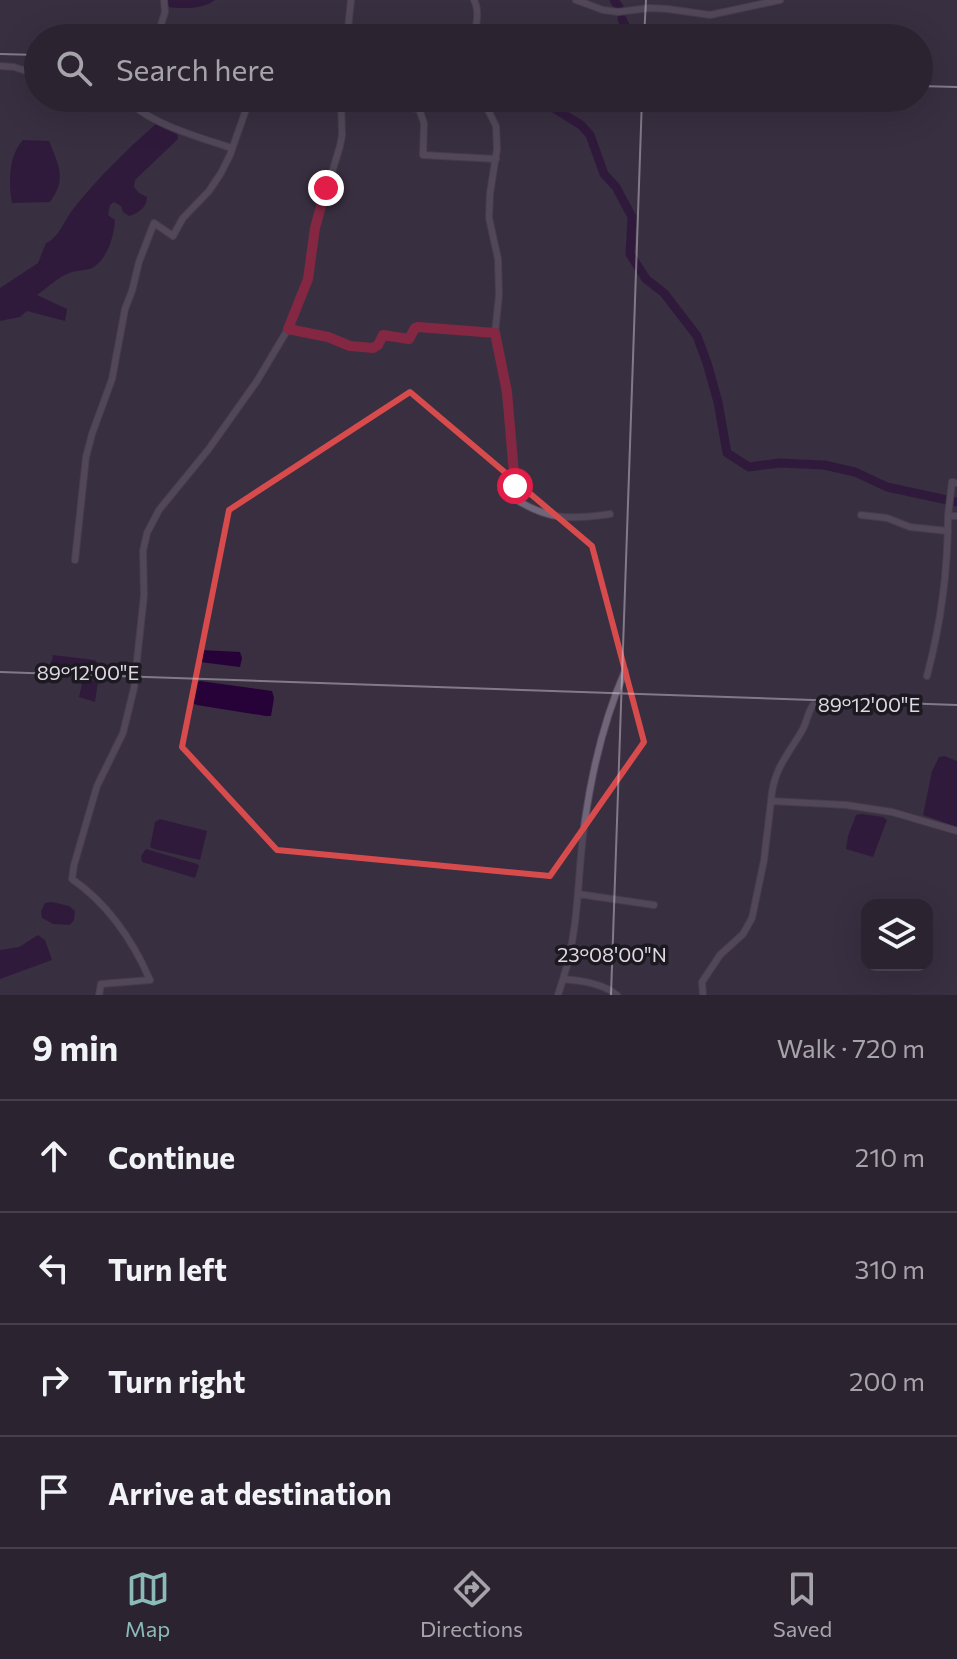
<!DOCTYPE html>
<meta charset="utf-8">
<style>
:root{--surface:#2b2330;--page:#332b38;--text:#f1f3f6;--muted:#a6a4ab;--line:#47404c;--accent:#8bbbb9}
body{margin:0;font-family:Commissioner,sans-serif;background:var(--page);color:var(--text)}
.controls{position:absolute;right:24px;bottom:24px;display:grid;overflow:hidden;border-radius:16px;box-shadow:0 8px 32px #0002}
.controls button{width:72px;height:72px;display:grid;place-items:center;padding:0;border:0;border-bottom:2px solid var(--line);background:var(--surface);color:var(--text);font:40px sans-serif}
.stop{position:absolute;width:24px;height:24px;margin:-18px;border:6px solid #e11d48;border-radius:50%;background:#fff}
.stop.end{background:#e11d48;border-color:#fff;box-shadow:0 2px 8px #0008}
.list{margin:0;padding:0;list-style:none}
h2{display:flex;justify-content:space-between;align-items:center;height:104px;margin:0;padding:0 32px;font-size:34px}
h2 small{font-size:26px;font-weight:400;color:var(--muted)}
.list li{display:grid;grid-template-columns:52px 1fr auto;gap:24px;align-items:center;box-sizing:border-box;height:112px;padding:0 32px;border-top:2px solid var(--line)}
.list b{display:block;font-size:30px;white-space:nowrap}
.list em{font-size:26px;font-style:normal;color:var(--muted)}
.icon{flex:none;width:44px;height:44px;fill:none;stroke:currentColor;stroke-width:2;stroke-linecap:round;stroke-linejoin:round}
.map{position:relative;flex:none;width:957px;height:995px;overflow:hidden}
.search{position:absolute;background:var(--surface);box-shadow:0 8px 32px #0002;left:24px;right:24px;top:24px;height:88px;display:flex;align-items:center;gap:20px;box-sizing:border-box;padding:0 28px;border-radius:44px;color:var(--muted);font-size:30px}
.sheet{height:552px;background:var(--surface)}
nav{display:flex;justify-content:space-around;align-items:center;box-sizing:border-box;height:112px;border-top:2px solid var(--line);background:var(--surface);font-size:22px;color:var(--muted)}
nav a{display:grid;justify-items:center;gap:4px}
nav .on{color:var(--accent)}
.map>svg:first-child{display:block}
</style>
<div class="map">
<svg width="957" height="995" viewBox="0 0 957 995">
<rect width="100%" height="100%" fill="#392f40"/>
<path fill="#260238" d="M 168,0 L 215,0 C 204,9 183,9 168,7 Z
M 157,123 L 177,134 L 178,139 L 135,180 L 134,187 L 139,193 L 147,197 C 147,207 138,214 129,216 L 123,212 L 121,206 L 114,202 L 110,205 L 108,215 L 115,220 C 114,236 108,257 94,267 C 88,271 77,270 69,273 C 57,278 47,288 37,295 L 67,309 L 65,321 L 27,311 L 20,317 L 0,321 L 0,288 L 38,263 L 46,243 C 59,238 65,219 73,209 C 99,177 126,150 157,123 Z
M 23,140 L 49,141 C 59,166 67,179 50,202 L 12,203 C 8,182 9,155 23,140 Z
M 201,650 L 240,652 L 242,658 L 240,667 L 200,662 L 198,657 Z
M 53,655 L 95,660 L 98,663 L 95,677 L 91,678 L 50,667 Z
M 83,679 L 98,682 L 95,702 L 79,697 Z
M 200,681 L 272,691 L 274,698 L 271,716 L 266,716 L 197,705 L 194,704 L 193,698 L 197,682 Z
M 944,756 L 957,761 L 957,827 L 923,815 L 932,771 L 939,757 Z
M 862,814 L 883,817 L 887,820 L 873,857 L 846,849 L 848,836 L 856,815 Z
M 160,819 L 207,831 L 200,860 L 154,849 L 150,847 L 155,822 Z
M 146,849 L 197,864 L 199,866 L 195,878 L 142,862 L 141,856 Z
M 52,902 L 69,906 L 75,911 L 74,920 L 70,925 L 53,924 L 42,918 L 41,911 L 45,903 Z
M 38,935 L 45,940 L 52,960 L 0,979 L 0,950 L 19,947 Z"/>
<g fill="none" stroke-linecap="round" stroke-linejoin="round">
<path stroke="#260238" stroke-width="9" d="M 614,0 L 619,7
M 622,19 L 629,34 L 628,38
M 548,98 L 549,105 L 581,125 L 590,135 L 604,174 L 616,187 L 632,217 L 630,254 L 646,279 L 664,293 L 697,336 L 707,363 L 718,402 L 727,453 L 749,467 L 780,463 L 824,465 L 855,472 L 887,487 L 957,502"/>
<g stroke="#554d5b" stroke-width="8">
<path id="street" d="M 474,0 C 480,11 476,26 474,38
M 576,0 L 603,10 L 618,12 L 649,8 L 668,9 L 710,15 L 780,0
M 157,38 L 165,12 L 164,0
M 347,38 L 351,0
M 0,66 L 14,67 L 38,75
M 127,98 C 143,122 204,139 232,148
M 385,98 L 386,105 L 419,109 L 424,123 L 423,155 L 496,159
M 482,98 L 496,126 L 497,149 L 490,193 L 489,218 L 498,259 L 499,295 L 495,333 L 496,344 L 501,357 L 512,439 L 515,486 L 512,497 C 547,520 569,520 610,514
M 288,329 L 328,337 L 350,346 L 373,348 L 378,345 L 383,335 L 409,339 L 415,328 L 418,327 L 495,333
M 861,515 L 887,518 L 910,527 L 948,531
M 948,516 L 952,482 L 957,483
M 75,560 L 86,457 L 92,434 L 112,379 L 125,309 L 132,291 L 139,262 L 154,223 L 173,236 L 183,218 L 209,191 L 221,173 L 230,155 L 250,98
M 927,676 C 941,623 948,571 948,516 L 957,516
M 813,705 C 808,712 807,721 803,729 C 788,755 773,769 771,801 L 846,805 L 892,812 L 957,831
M 578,894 L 654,905
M 99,995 L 101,984 L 150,980 C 133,941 108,904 72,879 L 74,865 L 97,786 L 123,733 L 134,688 L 144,595 L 143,551 L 147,533 L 159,510 L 208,450 L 257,381 L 288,329 L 308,279 L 315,228 L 340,146 L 342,135 L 341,98
M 558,995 L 563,979 L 566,979
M 617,995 C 602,983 582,981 563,979 C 580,927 577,873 585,820 C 592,771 605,717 625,671
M 703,995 L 702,982 L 720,955 L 743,934 L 752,918 L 764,860 L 771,801"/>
</g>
<use href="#street" stroke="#706579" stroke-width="6"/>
</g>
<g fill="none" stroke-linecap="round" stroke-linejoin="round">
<path stroke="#e11d48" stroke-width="10" d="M 326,188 L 315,228 L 308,279 L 288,329 L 328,337 L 350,346 L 373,348 L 378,345 L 383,335 L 409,339 L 415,328 L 418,327 L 495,333 L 507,392 L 515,486"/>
</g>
<path d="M0 0H957V995H0ZM 410,392 L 592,546 L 644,742 L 550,876 L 277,850 L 182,747 L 229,510 Z" fill="#392f40" fill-opacity=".55" fill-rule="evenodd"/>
<path fill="none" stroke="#d84b4d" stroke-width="6" stroke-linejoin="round" d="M 410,392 L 592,546 L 644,742 L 550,876 L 277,850 L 182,747 L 229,510 Z"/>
<path fill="none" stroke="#ded8e3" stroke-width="2" stroke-opacity="0.45" d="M 644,38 L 646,0M 0,54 L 38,55M 919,86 L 957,87M 0,672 L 957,705M 611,995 L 642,98"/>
<g font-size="20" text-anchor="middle" fill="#ded8e3" stroke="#1d1921" stroke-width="7" stroke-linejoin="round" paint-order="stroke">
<text x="88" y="680">89°12'00"E</text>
<text x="869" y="712">89°12'00"E</text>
<text x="612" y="962">23°08'00"N</text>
</g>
</svg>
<div class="controls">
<button><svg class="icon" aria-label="layers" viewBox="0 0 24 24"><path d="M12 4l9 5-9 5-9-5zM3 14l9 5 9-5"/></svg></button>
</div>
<div class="stop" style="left:515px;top:486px"></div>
<div class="stop end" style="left:326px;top:188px"></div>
<div class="search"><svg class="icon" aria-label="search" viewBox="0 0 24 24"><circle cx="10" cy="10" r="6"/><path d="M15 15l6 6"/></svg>Search here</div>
</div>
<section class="sheet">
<h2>9 min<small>Walk · 720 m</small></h2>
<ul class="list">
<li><svg class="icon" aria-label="ahead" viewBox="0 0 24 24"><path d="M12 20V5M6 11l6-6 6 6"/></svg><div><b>Continue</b></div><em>210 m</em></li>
<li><svg class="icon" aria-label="left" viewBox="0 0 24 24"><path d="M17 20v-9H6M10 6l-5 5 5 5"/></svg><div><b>Turn left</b></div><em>310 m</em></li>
<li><svg class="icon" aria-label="right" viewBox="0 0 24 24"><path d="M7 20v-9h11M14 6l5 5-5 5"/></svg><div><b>Turn right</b></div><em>200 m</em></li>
<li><svg class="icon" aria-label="arrive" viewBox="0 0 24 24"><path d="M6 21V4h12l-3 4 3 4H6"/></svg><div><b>Arrive at destination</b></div></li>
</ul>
</section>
<nav>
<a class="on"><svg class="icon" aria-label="map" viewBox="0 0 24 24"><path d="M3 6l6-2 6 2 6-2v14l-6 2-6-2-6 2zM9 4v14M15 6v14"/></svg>Map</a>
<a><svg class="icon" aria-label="directions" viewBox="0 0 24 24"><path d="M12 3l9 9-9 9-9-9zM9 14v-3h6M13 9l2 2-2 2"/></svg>Directions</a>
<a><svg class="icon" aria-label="saved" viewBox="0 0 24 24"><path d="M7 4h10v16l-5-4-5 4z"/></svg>Saved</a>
</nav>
